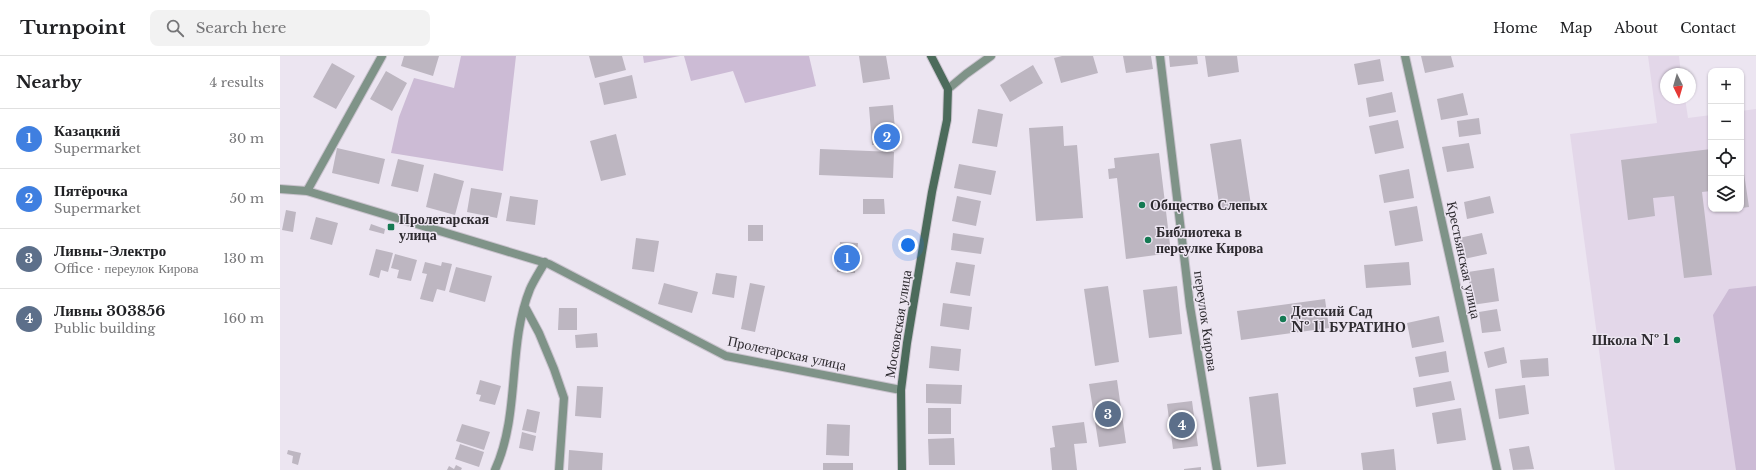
<!DOCTYPE html>
<meta charset="utf-8">
<style>
:root{--surface:#fff;--page:#f2f2f2;--text:#202124;--muted:#757577;--line:#e0e0e0;--accent:#157a53}
body{margin:0;font-family:"Libre Baskerville",serif;background:var(--page);color:var(--text)}
.controls{position:absolute;right:12px;top:12px;display:grid;overflow:hidden;border-radius:8px;box-shadow:0 1px 3px #0004}
.controls button{width:36px;height:36px;display:grid;place-items:center;padding:0;border:0;border-bottom:1px solid var(--line);background:var(--surface);color:var(--text);font:20px sans-serif}
.compass{position:absolute;left:1380px;top:12px;width:36px;height:36px;border-radius:50%;background:var(--surface);box-shadow:0 1px 3px #0004;rotate:175deg}
.you{position:absolute;left:628px;top:189px;width:14px;height:14px;margin:-10px;border:3px solid #fff;border-radius:50%;background:#1a73e8;box-shadow:0 0 0 6px #1a73e833}
.badge{display:grid;place-items:center;width:26px;height:26px;border-radius:50%;background:var(--accent);color:#fff;font-size:13px;font-weight:700}
.pin{position:absolute;translate:-50% -50%;border:2px solid #fff;box-shadow:0 1px 4px #0006}
.list{margin:0;padding:0;list-style:none}
h2{display:flex;justify-content:space-between;align-items:center;height:52px;margin:0;padding:0 16px;font-size:17px}
h2 small{font-size:13px;font-weight:400;color:var(--muted)}
.list li{display:grid;grid-template-columns:26px 1fr auto;gap:12px;align-items:center;box-sizing:border-box;height:60px;padding:0 16px;border-top:1px solid var(--line)}
.list b{display:block;font-size:15px;white-space:nowrap}
.list p{margin:0;font-size:13px;white-space:nowrap;color:var(--muted)}
.list em{font-size:13px;font-style:normal;color:var(--muted)}
.icon{flex:none;width:22px;height:22px;fill:none;stroke:currentColor;stroke-width:2;stroke-linecap:round;stroke-linejoin:round}
.map{position:relative;flex:none;width:1476px;height:414px;overflow:hidden}
header{display:flex;align-items:center;gap:24px;box-sizing:border-box;height:56px;padding:0 20px;background:var(--surface);border-bottom:1px solid var(--line)}
header strong{font-size:19px}
nav{display:flex;gap:22px;margin-inline-start:auto;font-size:14px}
.search{width:280px;height:36px;background:var(--page);display:flex;align-items:center;gap:10px;box-sizing:border-box;padding:0 14px;border-radius:8px;color:var(--muted);font-size:15px}
main{display:flex}
aside{flex:1;background:var(--surface)}
.map>svg:first-child{display:block}
</style>
<header>
<strong>Turnpoint</strong>
<div class="search"><svg class="icon" aria-label="search" viewBox="0 0 24 24"><circle cx="10" cy="10" r="6"/><path d="M15 15l6 6"/></svg>Search here</div>
<nav><a>Home</a><a>Map</a><a>About</a><a>Contact</a></nav>
</header>
<main>
<aside>
<h2>Nearby<small>4 results</small></h2>
<ul class="list">
<li><span class="badge" style="background:#3f7fe0">1</span><div><b>Казацкий</b><p>Supermarket</p></div><em>30 m</em></li>
<li><span class="badge" style="background:#3f7fe0">2</span><div><b>Пятёрочка</b><p>Supermarket</p></div><em>50 m</em></li>
<li><span class="badge" style="background:#5c6f8a">3</span><div><b>Ливны-Электро</b><p>Office · переулок Кирова</p></div><em>130 m</em></li>
<li><span class="badge" style="background:#5c6f8a">4</span><div><b>Ливны 303856</b><p>Public building</p></div><em>160 m</em></li>
</ul>
</aside>
<div class="map">
<svg width="1476" height="414" viewBox="0 0 1476 414">
<rect width="100%" height="100%" fill="#ece5f1"/>
<path fill="#e3d7e9" d="M 1368,0 L 1399,0 L 1401,18 L 1386,18 L 1386,42 L 1405,42 L 1408,62 L 1431,59 L 1431,153 L 1461,153 L 1461,55 L 1476,53 L 1476,414 L 1335,414 L 1290,78 L 1377,67 Z"/>
<path fill="#ccbbd5" d="M 181,0 L 236,0 L 223,115 L 111,97 L 119,61 L 134,22 L 174,32 Z
M 363,0 L 400,0 L 364,7 Z
M 404,0 L 529,0 L 536,30 L 465,47 L 453,15 L 411,25 Z
M 1476,230 L 1476,414 L 1456,414 L 1433,259 L 1449,233 Z"/>
<path fill="#bdb6c1" d="M 124,0 L 159,0 L 153,20 L 121,10 Z
M 309,0 L 342,0 L 346,14 L 315,22 Z
M 579,0 L 606,0 L 610,23 L 583,27 Z
M 782,0 L 813,0 L 818,17 L 781,27 L 774,2 Z
M 843,0 L 871,0 L 873,13 L 846,17 Z
M 889,0 L 917,0 L 918,8 L 890,11 Z
M 925,0 L 957,0 L 959,16 L 928,21 Z
M 1141,0 L 1171,0 L 1174,11 L 1145,17 Z
M 1100,3 L 1104,25 L 1078,29 L 1074,8 Z
M 52,7 L 75,20 L 56,53 L 33,41 Z
M 753,9 L 763,27 L 730,46 L 720,29 Z
M 106,15 L 127,27 L 112,55 L 90,43 Z
M 352,19 L 357,42 L 324,49 L 319,27 Z
M 1112,36 L 1116,56 L 1089,61 L 1086,42 Z
M 1183,37 L 1188,59 L 1161,64 L 1157,43 Z
M 613,49 L 616,87 L 592,89 L 589,51 Z
M 698,53 L 723,58 L 717,91 L 692,87 Z
M 1199,62 L 1201,78 L 1179,81 L 1177,65 Z
M 1118,64 L 1124,92 L 1095,98 L 1089,70 Z
M 783,70 L 784,90 L 797,89 L 803,162 L 756,165 L 749,72 Z
M 336,78 L 346,119 L 321,125 L 310,85 Z
M 961,83 L 971,149 L 940,154 L 930,88 Z
M 1189,87 L 1194,112 L 1167,116 L 1162,91 Z
M 57,92 L 105,103 L 99,128 L 52,117 Z
M 540,93 L 614,96 L 613,122 L 539,119 Z
M 1431,93 L 1431,135 L 1422,136 L 1432,219 L 1404,222 L 1394,140 L 1373,142 L 1375,160 L 1348,164 L 1341,104 Z
M 879,97 L 891,197 L 846,203 L 837,122 L 829,123 L 828,113 L 835,112 L 834,102 Z
M 1461,97 L 1469,151 L 1461,152 Z
M 118,103 L 144,109 L 138,136 L 111,130 Z
M 679,108 L 716,115 L 711,139 L 674,132 Z
M 1129,113 L 1134,142 L 1104,147 L 1099,119 Z
M 154,117 L 184,125 L 175,159 L 146,151 Z
M 191,132 L 222,137 L 217,162 L 187,156 Z
M 230,140 L 258,144 L 255,169 L 226,165 Z
M 677,140 L 701,145 L 696,170 L 672,165 Z
M 1210,140 L 1214,157 L 1187,163 L 1184,146 Z
M 583,143 L 604,143 L 605,158 L 583,158 Z
M 1137,150 L 1143,185 L 1115,190 L 1109,155 Z
M 6,154 L 16,156 L 13,176 L 2,174 Z
M 36,161 L 58,167 L 52,189 L 30,183 Z
M 91,168 L 105,173 L 104,178 L 89,174 Z
M 468,169 L 483,169 L 483,185 L 468,185 Z
M 673,177 L 704,182 L 701,198 L 671,194 Z
M 1202,177 L 1207,198 L 1184,203 L 1179,182 Z
M 356,182 L 379,185 L 374,216 L 352,213 Z
M 560,186 L 578,187 L 575,217 L 557,216 Z
M 96,193 L 113,197 L 108,216 L 101,214 L 99,222 L 89,219 Z
M 115,198 L 137,204 L 131,225 L 117,222 L 119,214 L 111,212 Z
M 145,206 L 161,210 L 162,206 L 172,208 L 165,235 L 157,233 L 153,246 L 140,243 L 147,218 L 142,217 Z
M 676,206 L 695,209 L 690,240 L 670,237 Z
M 1129,206 L 1131,229 L 1086,232 L 1084,209 Z
M 176,211 L 212,220 L 205,246 L 169,236 Z
M 1214,212 L 1219,245 L 1192,249 L 1188,216 Z
M 436,217 L 457,220 L 454,242 L 432,238 Z
M 384,227 L 418,236 L 412,257 L 378,248 Z
M 470,227 L 485,230 L 475,276 L 461,273 Z
M 828,230 L 839,306 L 815,310 L 804,233 Z
M 897,230 L 902,278 L 869,282 L 863,234 Z
M 1045,243 L 1049,272 L 961,284 L 957,255 Z
M 663,247 L 692,251 L 689,274 L 660,270 Z
M 279,252 L 297,252 L 297,274 L 278,274 Z
M 1217,253 L 1221,275 L 1202,277 L 1199,256 Z
M 1159,260 L 1164,286 L 1132,292 L 1127,267 Z
M 317,277 L 318,291 L 296,292 L 295,279 Z
M 651,290 L 681,293 L 679,315 L 649,312 Z
M 1224,291 L 1227,307 L 1208,312 L 1204,296 Z
M 1166,295 L 1169,316 L 1139,321 L 1135,301 Z
M 1268,302 L 1269,320 L 1242,322 L 1240,304 Z
M 200,324 L 221,330 L 215,349 L 199,345 L 201,339 L 196,338 Z
M 837,324 L 846,387 L 819,391 L 809,328 Z
M 1171,325 L 1175,344 L 1136,351 L 1133,332 Z
M 646,328 L 682,329 L 681,348 L 646,347 Z
M 1245,329 L 1249,358 L 1219,363 L 1215,333 Z
M 297,330 L 323,331 L 321,362 L 295,360 Z
M 998,337 L 1006,408 L 977,411 L 969,341 Z
M 912,345 L 918,390 L 893,393 L 887,348 Z
M 648,352 L 671,352 L 671,378 L 648,378 Z
M 1181,352 L 1186,384 L 1157,388 L 1152,357 Z
M 247,353 L 260,356 L 256,377 L 242,374 Z
M 804,366 L 807,387 L 794,388 L 797,414 L 772,414 L 770,392 L 775,391 L 772,370 Z
M 182,368 L 210,376 L 204,394 L 176,385 Z
M 547,368 L 570,369 L 569,400 L 546,399 Z
M 242,376 L 256,380 L 253,395 L 239,392 Z
M 674,382 L 675,409 L 649,409 L 648,383 Z
M 180,388 L 204,396 L 199,411 L 175,403 Z
M 1249,390 L 1254,413 L 1233,414 L 1229,393 Z
M 1114,393 L 1116,414 L 1083,414 L 1081,397 Z
M 8,394 L 21,397 L 18,409 L 12,407 L 13,400 L 7,398 Z
M 289,394 L 323,397 L 322,414 L 288,414 Z
M 543,407 L 573,407 L 573,414 L 543,414 Z
M 176,409 L 182,412 L 181,414 L 167,414 L 169,410 L 174,413 Z
M 921,411 L 921,414 L 904,414 L 904,413 Z"/>
<g fill="none" stroke-linecap="round" stroke-linejoin="round">
<g stroke="#cac3ce" stroke-width="10">
<path id="street" d="M 880,0 L 910,250 L 937,414
M 1125,0 L 1217,414
M 668,33 L 686,18 L 711,0
M 0,133 L 27,135 L 269,208 L 446,300 L 621,334
M 27,135 L 102,0
M 245,251 L 259,277 L 274,313 L 284,342 L 279,414
M 215,414 C 241,356 227,290 250,233 C 254,224 260,215 265,206"/>
</g>
<g stroke="#cac3ce" stroke-width="10">
<path id="secondary" d="M 622,414 L 621,334 L 627,287 L 652,136 L 667,64 L 668,33 L 651,0"/>
</g>
<use href="#street" stroke="#7f9388" stroke-width="8"/>
<use href="#secondary" stroke="#4c6b5b" stroke-width="8"/>
</g>
<g fill="#157a53" stroke="#ece5f1" stroke-width="1.5">
<circle cx="862" cy="149" r="4"/>
<rect x="107" y="167" width="8" height="8" rx="2"/>
<circle cx="868" cy="184" r="4"/>
<circle cx="1003" cy="263" r="4"/>
<circle cx="1397" cy="284" r="4"/>
</g>
<g text-anchor="middle" dominant-baseline="central" stroke-width="3" stroke-linejoin="round" paint-order="stroke">
<g font-size="14" font-weight="bold" fill="#2d2a2f" stroke="#ece5f1" text-anchor="start">
<text x="870" y="149">Общество Слепых</text>
<text x="119" y="163">Пролетарская<tspan x="119" dy="16">улица</tspan></text>
<text x="876" y="176">Библиотека в<tspan x="876" dy="16">переулке Кирова</tspan></text>
<text x="1011" y="255">Детский Сад<tspan x="1011" dy="16">№ 11 БУРАТИНО</tspan></text>
<text x="1389" y="284" text-anchor="end">Школа № 1</text>
</g>
<g font-size="14" fill="#2d2a2f" stroke="#ece5f1">
<text transform="translate(1184 204) rotate(78)">Крестьянская улица</text>
<text transform="translate(926 265) rotate(82)">переулок Кирова</text>
<text transform="translate(618 268) rotate(-81)">Московская улица</text>
<text transform="translate(507 297) rotate(12)">Пролетарская улица</text>
</g>
</g>
</svg>
<div class="controls">
<button>+</button>
<button>−</button>
<button><svg class="icon" aria-label="locate" viewBox="0 0 24 24"><circle cx="12" cy="12" r="6"/><path d="M12 2v4M12 18v4M2 12h4M18 12h4"/></svg></button>
<button><svg class="icon" aria-label="layers" viewBox="0 0 24 24"><path d="M12 4l9 5-9 5-9-5zM3 14l9 5 9-5"/></svg></button>
</div>
<svg class="compass" viewBox="-18 -18 36 36"><path d="M0-13l5 13h-10z" fill="#e53935"/><path d="M0 13l5-13h-10z" fill="#757577"/></svg>
<div class="you"></div>
<div class="pin badge" style="left:567px;top:202px;background:#3f7fe0">1</div>
<div class="pin badge" style="left:607px;top:81px;background:#3f7fe0">2</div>
<div class="pin badge" style="left:828px;top:358px;background:#5c6f8a">3</div>
<div class="pin badge" style="left:902px;top:369px;background:#5c6f8a">4</div>
</div>
</main>
